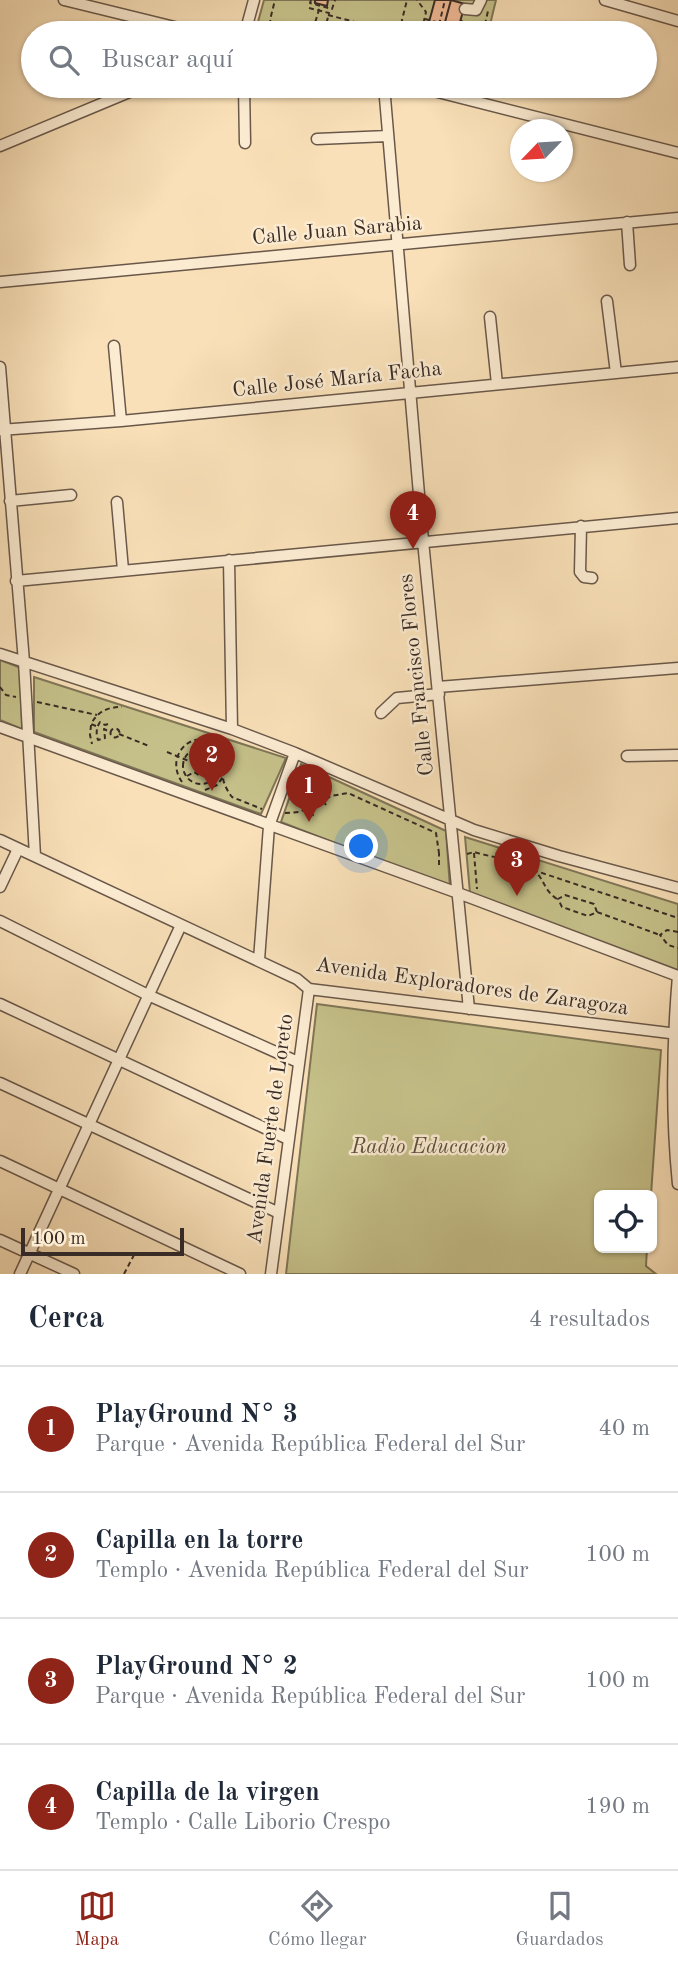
<!DOCTYPE html>
<html lang="es">
<meta charset="utf-8">
<style>
:root{--surface:#fff;--page:#f2f2f3;--text:#1f2937;--muted:#747a83;--line:#e0e1e3;--accent:#8f2418}
body{margin:0;font-family:"Old Standard TT",serif;background:var(--page);color:var(--text)}
.controls{position:absolute;right:21px;bottom:21px;display:grid;overflow:hidden;border-radius:10px;box-shadow:0 2px 5px #0004}
.controls button{width:63px;height:63px;display:grid;place-items:center;padding:0;border:0;border-bottom:2px solid var(--line);background:var(--surface);color:var(--text);font:35px sans-serif}
.compass{position:absolute;left:510px;top:119px;width:63px;height:63px;border-radius:50%;background:var(--surface);box-shadow:0 2px 5px #0004;rotate:245deg}
.scale{position:absolute;left:21px;bottom:18px;width:163px;box-sizing:border-box;padding-left:7px;border:4px solid #392b25;border-top:0;font-size:19px;line-height:24px;white-space:nowrap;color:#392b25;-webkit-text-stroke:5px #fbebd1;paint-order:stroke}
.you{position:absolute;left:362px;top:847px;width:24px;height:24px;margin:-18px;border:5px solid #fff;border-radius:50%;background:#1a73e8;box-shadow:0 0 0 10px #1a73e833}
.badge{display:grid;place-items:center;width:46px;height:46px;border-radius:50%;background:var(--accent);color:#fff;font-size:23px;font-weight:700}
.pin{position:absolute;translate:-50% -58px;filter:drop-shadow(0 2px 4px #0008)}
.pin::after{content:'';position:absolute;top:37px;width:24px;height:21px;background:inherit;clip-path:polygon(0 0,100% 0,50% 100%)}
.list{margin:0;padding:0;list-style:none}
h2{display:flex;justify-content:space-between;align-items:center;height:91px;margin:0;padding:0 28px;font-size:30px}
h2 small{font-size:23px;font-weight:400;color:var(--muted)}
.list li{display:grid;grid-template-columns:46px 1fr auto;gap:21px;align-items:center;box-sizing:border-box;height:126px;padding:0 28px;border-top:2px solid var(--line)}
.list b{display:block;font-size:26px;white-space:nowrap}
.list p{margin:0;font-size:23px;white-space:nowrap;color:var(--muted)}
.list em{font-size:23px;font-style:normal;color:var(--muted)}
.icon{flex:none;width:38px;height:38px;fill:none;stroke:currentColor;stroke-width:2;stroke-linecap:round;stroke-linejoin:round}
.map{position:relative;flex:none;width:678px;height:1274px;overflow:hidden}
.search{position:absolute;background:var(--surface);box-shadow:0 2px 5px #0004;left:21px;right:21px;top:21px;height:77px;display:flex;align-items:center;gap:18px;box-sizing:border-box;padding:0 24px;border-radius:38px;color:var(--muted);font-size:26px}
.sheet{height:595px;background:var(--surface)}
nav{display:flex;justify-content:space-around;align-items:center;box-sizing:border-box;height:98px;border-top:2px solid var(--line);background:var(--surface);font-size:19px;color:var(--muted)}
nav a{display:grid;justify-items:center;gap:4px}
nav .on{color:var(--accent)}
.map>svg:first-child{display:block}
</style>
<div class="map">
<svg width="678" height="1274" viewBox="0 0 678 1274">
<rect width="100%" height="100%" fill="#f9e0b8"/>
<filter id="stains"><feTurbulence type="fractalNoise" baseFrequency=".00286" numOctaves="4"/><feColorMatrix values="0 0 0 0 .2 0 0 0 0 .09 0 0 0 0 .02 0 0 0 .5 -.17"/></filter>
<radialGradient id="worn" r=".72"><stop offset=".6" stop-color="#630" stop-opacity="0"/><stop offset="1" stop-color="#630" stop-opacity=".3"/></radialGradient>
<path fill="#c5c089" stroke="#7f7657" stroke-width="2" d="M 264,0 L 496,0 L 488,33 L 255,33 Z
M 0,660 L 21,668 L 22,729 L 0,720 Z
M 34,677 L 286,758 L 261,814 L 34,732 Z
M 301,764 L 446,831 L 450,888 L 281,822 Z
M 465,837 L 678,904 L 678,972 L 470,893 Z
M 317,1004 L 661,1050 L 651,1195 L 599,1195 L 599,1248 L 647,1248 L 646,1266 L 656,1274 L 286,1274 Z"/>
<path fill="#eeb893" stroke="#392b25" stroke-width="2" d="M 315,0 L 328,0 L 327,6 L 315,3 Z
M 435,0 L 451,0 L 442,33 L 426,33 Z
M 451,0 L 465,4 L 457,33 L 442,33 Z"/>
<g fill="none" stroke-linecap="round" stroke-linejoin="round">
<g stroke="#69584a" stroke-width="13">
<path id="minor" d="M 64,0 L 199,33
M 605,0 L 678,21
M 465,9 L 476,10 L 481,0
M 245,33 L 254,0
M 244,86 L 245,143
M 384,86 L 423,541 L 469,1009
M 414,86 L 678,153
M 317,139 L 388,136
M 0,146 L 144,86
M 627,222 L 630,265
M 0,282 L 678,218
M 607,301 L 616,373
M 490,317 L 497,384
M 114,346 L 121,421
M 0,367 L 24,662 L 35,856
M 0,430 L 121,421 L 678,367
M 10,501 L 71,495
M 117,502 L 123,570
M 581,526 L 580,572 L 584,577 L 592,578
M 229,560 L 232,729
M 16,581 L 678,518
M 0,654 L 232,729 L 295,753 L 474,830 L 559,856 L 678,888
M 438,687 L 678,668
M 381,713 L 397,698 L 439,694
M 0,727 L 458,893 L 678,976 C 672,1046 671,1115 678,1184
M 627,756 L 678,755
M 0,840 L 297,979 L 309,989 L 678,1034
M 0,887 L 18,849
M 0,921 L 148,995 L 298,1062
M 259,960 L 269,826 L 295,753
M 0,1004 L 288,1139
M 0,1083 L 279,1213
M 0,1161 L 240,1274
M 0,1240 L 74,1274
M 20,1274 L 181,925
M 271,1274 L 309,989"/>
</g>
<path stroke="#392b25" stroke-width="2" stroke-dasharray="5 3.5" stroke-linecap="butt" d="M 311,0 L 310,3 L 332,9 L 335,0
M 309,8 L 329,13 L 324,33
M 328,15 L 398,33
M 425,19 L 440,23
M 462,23 L 473,26
M 326,28 L 342,33
M 400,28 L 423,25 L 426,12 L 417,0
M 313,30 L 320,6
M 399,32 L 407,0
M 274,33 L 270,20 L 275,0
M 287,33 L 289,25 L 321,33
M 367,33 L 368,26
M 437,33 L 445,0
M 458,33 L 462,20
M 483,33 L 488,11
M 0,687 L 6,695 L 16,697
M 37,702 L 97,715
M 108,724 L 105,725 L 100,722 C 96,728 96,734 98,740 L 105,738 L 104,729 L 110,732
M 91,725 L 90,735 L 92,744
M 96,726 L 91,724 C 98,711 108,707 122,707
M110.5 733a4.5 4.5 0 1 1 9 0a4.5 4.5 0 1 1-9 0Z
M 119,734 L 149,746
M183 766a18 18 0 1 1 36 0a18 18 0 1 1-36 0Z
M 167,752 L 196,764
M196.5 765a4.5 4.5 0 1 1 9 0a4.5 4.5 0 1 1-9 0Z
M 187,776 L 194,772 L 199,775 L 205,775 L 212,767 L 209,758 L 202,755 L 195,758 L 191,751
M 182,782 C 163,755 195,725 218,747 C 229,757 223,765 223,777 C 223,783 228,792 232,797 L 262,809
M 205,790 L 217,785 L 223,777
M 326,805 L 323,801 L 331,796 L 348,793 L 436,833 L 439,853
M 285,813 L 299,812 L 311,807
M 313,816 L 311,807 L 322,801
M 474,853 L 477,889
M 467,854 L 474,852 C 491,857 519,861 533,870 C 544,877 543,890 557,899
M 439,865 L 439,853
M 533,870 L 678,918
M 597,912 L 594,904 L 565,895 L 558,899 L 562,907 L 588,916 L 597,912 L 660,935
M 678,932 L 667,930 L 660,935 L 668,945 L 678,948
M 124,1274 L 135,1253"/>
<use href="#minor" stroke="#fbebd1" stroke-width="10"/>
</g>
<g text-anchor="middle" dominant-baseline="central" stroke-width="5" stroke-linejoin="round" paint-order="stroke">
<g font-size="21" fill="#392b25" stroke="#fbebd1">
<text transform="translate(337 231) rotate(-5)">Calle Juan Sarabia</text>
<text transform="translate(337 380) rotate(-6)">Calle José María Facha</text>
<text transform="translate(417 675) rotate(-96)">Calle Francisco Flores</text>
<text transform="translate(472 987) rotate(8)">Avenida Exploradores de Zaragoza</text>
<text transform="translate(271 1129) rotate(-82)">Avenida Fuerte de Loreto</text>
</g>
<g font-size="21" font-style="italic" fill="#5c503e" stroke="#fbebd1">
<text x="429" y="1147">Radio Educacion</text>
</g>
</g>
<rect width="100%" height="100%" filter="url(#stains)"/>
<rect width="100%" height="100%" fill="url(#worn)"/>
</svg>
<div class="controls">
<button><svg class="icon" aria-label="locate" viewBox="0 0 24 24"><circle cx="12" cy="12" r="6"/><path d="M12 2v4M12 18v4M2 12h4M18 12h4"/></svg></button>
</div>
<svg class="compass" viewBox="-18 -18 36 36"><path d="M0-13l5 13h-10z" fill="#e53935"/><path d="M0 13l5-13h-10z" fill="#747a83"/></svg>
<div class="scale">100 m</div>
<div class="you"></div>
<div class="pin badge" style="left:309px;top:822px">1</div>
<div class="pin badge" style="left:212px;top:791px">2</div>
<div class="pin badge" style="left:517px;top:896px">3</div>
<div class="pin badge" style="left:413px;top:549px">4</div>
<div class="search"><svg class="icon" aria-label="search" viewBox="0 0 24 24"><circle cx="10" cy="10" r="6"/><path d="M15 15l6 6"/></svg>Buscar aquí</div>
</div>
<section class="sheet">
<h2>Cerca<small>4 resultados</small></h2>
<ul class="list">
<li><span class="badge">1</span><div><b>PlayGround N° 3</b><p>Parque · Avenida República Federal del Sur</p></div><em>40 m</em></li>
<li><span class="badge">2</span><div><b>Capilla en la torre</b><p>Templo · Avenida República Federal del Sur</p></div><em>100 m</em></li>
<li><span class="badge">3</span><div><b>PlayGround N° 2</b><p>Parque · Avenida República Federal del Sur</p></div><em>100 m</em></li>
<li><span class="badge">4</span><div><b>Capilla de la virgen</b><p>Templo · Calle Liborio Crespo</p></div><em>190 m</em></li>
</ul>
</section>
<nav>
<a class="on"><svg class="icon" aria-label="map" viewBox="0 0 24 24"><path d="M3 6l6-2 6 2 6-2v14l-6 2-6-2-6 2zM9 4v14M15 6v14"/></svg>Mapa</a>
<a><svg class="icon" aria-label="directions" viewBox="0 0 24 24"><path d="M12 3l9 9-9 9-9-9zM9 14v-3h6M13 9l2 2-2 2"/></svg>Cómo llegar</a>
<a><svg class="icon" aria-label="saved" viewBox="0 0 24 24"><path d="M7 4h10v16l-5-4-5 4z"/></svg>Guardados</a>
</nav>
